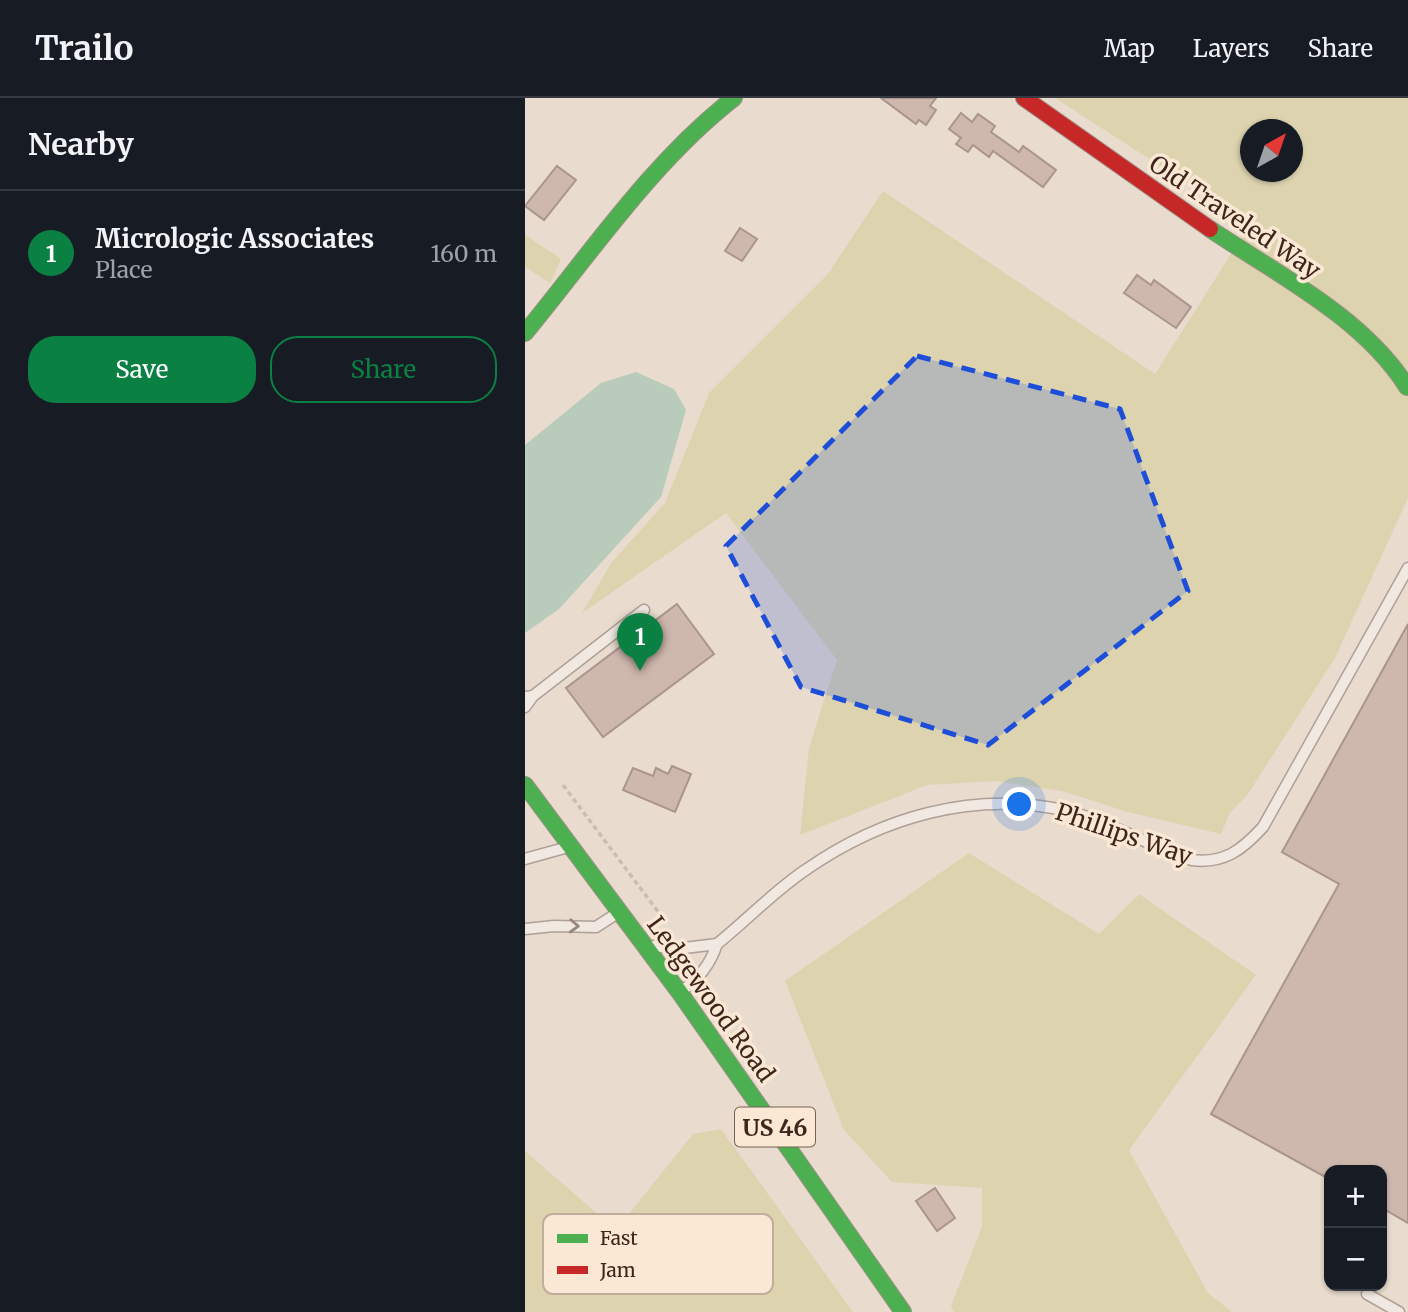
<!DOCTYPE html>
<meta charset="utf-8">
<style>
:root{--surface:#171b24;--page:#20242c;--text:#f1f3f6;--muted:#9ea1a6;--line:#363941;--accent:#0b8043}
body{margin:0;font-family:Merriweather,serif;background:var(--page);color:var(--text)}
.controls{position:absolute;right:21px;bottom:21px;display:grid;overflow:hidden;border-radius:14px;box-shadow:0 2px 5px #0004}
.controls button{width:63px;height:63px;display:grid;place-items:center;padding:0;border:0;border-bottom:2px solid var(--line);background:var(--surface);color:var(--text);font:35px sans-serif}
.compass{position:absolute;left:715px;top:21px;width:63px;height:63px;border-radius:50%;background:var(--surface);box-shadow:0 2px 5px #0004;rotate:40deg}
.you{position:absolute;left:495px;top:707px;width:24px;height:24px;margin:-18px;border:5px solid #fff;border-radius:50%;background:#1a73e8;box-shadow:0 0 0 10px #1a73e833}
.badge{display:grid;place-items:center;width:46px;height:46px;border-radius:50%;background:var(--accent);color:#fff;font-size:23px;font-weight:700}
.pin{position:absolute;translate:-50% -58px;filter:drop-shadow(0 2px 4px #0008)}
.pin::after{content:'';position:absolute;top:37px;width:24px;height:21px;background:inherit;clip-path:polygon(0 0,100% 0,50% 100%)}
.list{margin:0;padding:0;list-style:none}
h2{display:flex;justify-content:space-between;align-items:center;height:91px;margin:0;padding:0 28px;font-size:30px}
h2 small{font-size:23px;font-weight:400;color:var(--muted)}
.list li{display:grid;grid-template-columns:46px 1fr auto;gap:21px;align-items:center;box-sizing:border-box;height:126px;padding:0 28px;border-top:2px solid var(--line)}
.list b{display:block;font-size:26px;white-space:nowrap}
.list p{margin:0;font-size:23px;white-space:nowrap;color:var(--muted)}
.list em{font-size:23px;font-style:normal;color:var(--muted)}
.actions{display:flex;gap:14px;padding:21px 28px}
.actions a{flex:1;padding:16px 0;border:2px solid var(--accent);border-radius:28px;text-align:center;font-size:24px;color:var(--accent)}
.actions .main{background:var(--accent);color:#fff}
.map{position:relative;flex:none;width:883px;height:1214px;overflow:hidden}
header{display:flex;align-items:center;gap:42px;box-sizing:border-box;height:98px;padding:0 35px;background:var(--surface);border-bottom:2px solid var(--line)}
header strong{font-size:33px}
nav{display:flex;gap:38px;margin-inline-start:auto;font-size:24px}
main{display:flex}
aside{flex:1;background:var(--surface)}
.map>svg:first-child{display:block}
</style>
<header>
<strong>Trailo</strong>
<nav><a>Map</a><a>Layers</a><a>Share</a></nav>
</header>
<main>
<aside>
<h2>Nearby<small></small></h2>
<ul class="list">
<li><span class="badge">1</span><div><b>Micrologic Associates</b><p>Place</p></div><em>160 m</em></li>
</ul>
<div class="actions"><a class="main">Save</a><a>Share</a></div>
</aside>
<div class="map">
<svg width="883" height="1214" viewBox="0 0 883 1214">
<rect width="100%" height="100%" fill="#e9dbce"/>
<path fill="#ddd4af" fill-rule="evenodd" d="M 530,0 L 883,0 L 883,400 L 810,560 L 723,696 L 705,715 L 696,736 L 603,714 L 537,693 L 472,683 L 402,687 L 275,737 L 284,650 L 312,562 L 201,415 L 57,515 L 86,465 L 140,405 L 184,295 L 303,176 L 358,93 L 630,276 L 725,126 ZM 726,32 L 768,32 L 768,74 L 726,74 Z
M 0,137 L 36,161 L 25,185 L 0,169 Z
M 444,755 L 574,836 L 614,796 L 731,877 L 604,1052 L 683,1195 L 707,1214 L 429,1214 L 426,1208 L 457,1129 L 457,1090 L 367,1084 L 319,1032 L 260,883 Z
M 196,1031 L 328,1214 L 0,1214 L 0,1053 L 91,1132 L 168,1036 Z"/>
<path fill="#b9ccbc" d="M 111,274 L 149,291 L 161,312 L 136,399 L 34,511 L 0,535 L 0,347 L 76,285 Z"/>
<path fill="#ceb8ae" stroke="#aa958d" stroke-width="2" d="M 356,0 L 411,0 L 405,8 L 411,12 L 401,27 L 394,22 L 391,26 Z
M 436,15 L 447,24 L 453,16 L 470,28 L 466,34 L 494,54 L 498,48 L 531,72 L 518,89 L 468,53 L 464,59 L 448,47 L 443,54 L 431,46 L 436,40 L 424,31 Z
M 32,68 L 51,82 L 19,122 L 0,108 Z
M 215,130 L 232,141 L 217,163 L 200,153 Z
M 612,177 L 626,187 L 629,182 L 666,209 L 651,230 L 599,195 Z
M 152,506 L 189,556 L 78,639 L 41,590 Z
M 883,526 L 883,1125 L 857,1110 L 857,1072 L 804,1072 L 804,1081 L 686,1016 L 814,786 L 757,754 Z
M 147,668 L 166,676 L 150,714 L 98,692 L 108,670 L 128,678 L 131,670 L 143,676 Z
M 410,1090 L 430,1120 L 412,1133 L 391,1103 Z"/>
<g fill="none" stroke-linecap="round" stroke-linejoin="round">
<g stroke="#aea097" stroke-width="13">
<path id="lane" d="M 8,598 L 119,512
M 0,599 L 8,598 L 0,609
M 0,761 L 43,749
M 0,831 L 29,828 L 71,829 L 91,816
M 129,848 L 151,851 L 192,846
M 157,893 C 174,880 185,867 192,846 C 222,822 250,792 282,771 C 357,719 447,693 538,712 C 583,722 623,748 667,762 C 699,766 717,752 738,729 L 883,470
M 842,1196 L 874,1214"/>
</g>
<g stroke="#9e9087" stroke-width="18">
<path id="fast" d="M 685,131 C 752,176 839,220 882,289
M 0,235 C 66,155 127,64 209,0
M 0,687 L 155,895 L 378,1214"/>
</g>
<g stroke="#9e9087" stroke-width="18">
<path id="jam" d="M 499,0 L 685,131"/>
</g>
<path stroke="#c9beb7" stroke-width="3.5" stroke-dasharray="5 3.5" stroke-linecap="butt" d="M 38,687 L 134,815"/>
<use href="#lane" stroke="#f0e8e1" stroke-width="10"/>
<use href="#fast" stroke="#4caf50" stroke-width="16"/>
<use href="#jam" stroke="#c62828" stroke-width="16"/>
</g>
<defs><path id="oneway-chevron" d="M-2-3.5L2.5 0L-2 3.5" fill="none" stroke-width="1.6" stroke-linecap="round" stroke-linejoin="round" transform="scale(1.75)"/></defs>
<use stroke="#98877f" href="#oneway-chevron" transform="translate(49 828) rotate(2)"/>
<path fill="#1d4ed8" fill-opacity="0.2" stroke="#1d4ed8" stroke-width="5" stroke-dasharray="14 9" stroke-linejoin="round" d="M 392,258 L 595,311 L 663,493 L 463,647 L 276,589 L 201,448 Z"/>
<g text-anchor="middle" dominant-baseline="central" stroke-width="7" stroke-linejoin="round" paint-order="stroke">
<rect fill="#fae7d4" stroke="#776054" stroke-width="2" x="210" y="1009.5" width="80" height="39" rx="5"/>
<g font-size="23" font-weight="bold" fill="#3f261d">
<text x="250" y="1029">US 46</text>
</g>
<g font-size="24" fill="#3f261d" stroke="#fae7d4">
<text transform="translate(710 119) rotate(34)">Old Traveled Way</text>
<text transform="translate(599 736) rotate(19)">Phillips Way</text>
<text transform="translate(186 901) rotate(54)">Ledgewood Road</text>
</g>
</g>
<rect x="18" y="1116" width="230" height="80" rx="10" fill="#fae7d4" stroke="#c2ad9d" stroke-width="2"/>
<rect x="32" y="1136" width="31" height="9" fill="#4caf50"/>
<rect x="32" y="1168" width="31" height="8" fill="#c62828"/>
<g font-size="19" fill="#3f261d">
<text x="75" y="1147">Fast</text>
<text x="75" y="1179">Jam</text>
</g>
</svg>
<div class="controls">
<button>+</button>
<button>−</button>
</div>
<svg class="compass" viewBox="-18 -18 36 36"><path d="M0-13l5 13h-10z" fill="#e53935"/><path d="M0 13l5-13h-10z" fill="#9ea1a6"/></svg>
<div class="you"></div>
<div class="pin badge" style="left:115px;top:573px">1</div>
</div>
</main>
